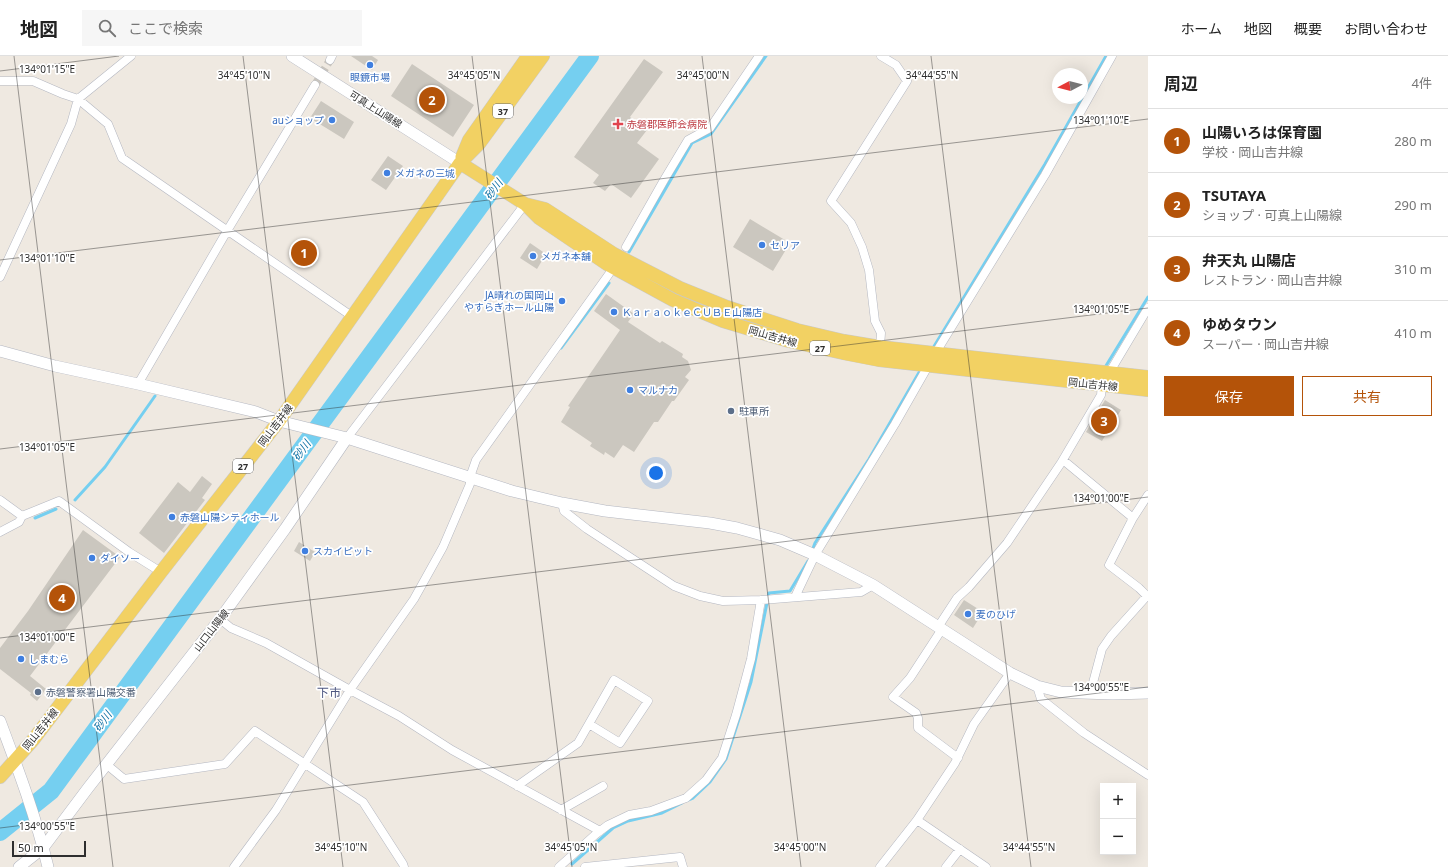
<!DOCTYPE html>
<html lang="ja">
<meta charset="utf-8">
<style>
:root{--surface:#fff;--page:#f6f6f6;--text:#222;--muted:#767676;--line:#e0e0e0;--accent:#b45309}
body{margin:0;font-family:"Noto Sans","Noto Sans JP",sans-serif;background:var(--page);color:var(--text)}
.controls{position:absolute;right:12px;bottom:12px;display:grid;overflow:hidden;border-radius:0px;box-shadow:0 4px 16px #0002}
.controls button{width:36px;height:36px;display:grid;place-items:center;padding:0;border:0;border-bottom:1px solid var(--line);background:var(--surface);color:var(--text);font:20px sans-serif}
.compass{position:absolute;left:1052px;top:12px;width:36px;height:36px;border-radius:50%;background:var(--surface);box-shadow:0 4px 16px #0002;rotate:263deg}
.scale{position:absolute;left:12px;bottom:10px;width:74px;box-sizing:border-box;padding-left:4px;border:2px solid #2e2e2e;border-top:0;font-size:11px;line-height:14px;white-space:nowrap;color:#2e2e2e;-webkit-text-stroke:3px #fff;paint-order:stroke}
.you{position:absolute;left:656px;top:417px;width:14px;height:14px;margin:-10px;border:3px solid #fff;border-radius:50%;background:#1a73e8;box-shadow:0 0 0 6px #1a73e833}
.badge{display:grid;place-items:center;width:26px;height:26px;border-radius:50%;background:var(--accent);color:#fff;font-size:13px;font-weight:700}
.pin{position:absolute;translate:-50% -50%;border:2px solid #fff;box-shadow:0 1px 4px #0006}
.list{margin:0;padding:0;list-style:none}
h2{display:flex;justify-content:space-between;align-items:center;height:52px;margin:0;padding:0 16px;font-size:17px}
h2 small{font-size:13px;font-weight:400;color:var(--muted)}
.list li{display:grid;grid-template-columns:26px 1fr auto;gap:12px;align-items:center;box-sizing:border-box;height:64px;padding:0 16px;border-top:1px solid var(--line)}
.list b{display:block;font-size:15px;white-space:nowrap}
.list p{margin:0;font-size:13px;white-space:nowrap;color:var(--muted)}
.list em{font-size:13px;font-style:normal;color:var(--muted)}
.actions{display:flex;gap:8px;padding:12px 16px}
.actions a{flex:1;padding:9px 0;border:1px solid var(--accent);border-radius:0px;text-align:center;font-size:14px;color:var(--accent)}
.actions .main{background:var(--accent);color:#fff}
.icon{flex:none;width:22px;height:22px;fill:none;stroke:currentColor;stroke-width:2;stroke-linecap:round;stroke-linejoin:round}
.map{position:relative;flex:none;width:1148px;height:811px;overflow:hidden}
header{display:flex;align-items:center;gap:24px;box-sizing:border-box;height:56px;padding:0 20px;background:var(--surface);border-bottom:1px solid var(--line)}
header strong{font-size:19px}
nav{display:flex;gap:22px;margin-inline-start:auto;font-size:14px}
.search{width:280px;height:36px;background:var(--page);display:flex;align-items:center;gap:10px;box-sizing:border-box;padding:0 14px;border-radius:0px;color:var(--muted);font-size:15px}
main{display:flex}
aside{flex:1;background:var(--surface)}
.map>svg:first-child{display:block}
</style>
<header>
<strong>地図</strong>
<div class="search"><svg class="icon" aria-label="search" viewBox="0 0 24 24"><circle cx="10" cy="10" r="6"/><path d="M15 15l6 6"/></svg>ここで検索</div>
<nav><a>ホーム</a><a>地図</a><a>概要</a><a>お問い合わせ</a></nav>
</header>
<main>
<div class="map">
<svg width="1148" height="811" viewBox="0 0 1148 811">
<rect width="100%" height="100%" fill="#efe9e1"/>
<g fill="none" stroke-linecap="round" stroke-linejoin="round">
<path stroke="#75cff0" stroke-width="3" d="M 629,196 L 692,87 L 711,78 L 766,0
M 561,292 L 609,227
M 933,292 L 1045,108 L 1106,0
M 1104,313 L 1148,241
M 75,444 L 105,411 L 155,340
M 35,462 L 56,453
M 812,495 L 815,487 L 869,403 L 921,313
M 688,744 L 693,742 L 710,726 L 726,703 L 751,626 L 769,537 L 790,535 L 808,505
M 572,808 L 613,772 L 628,765 L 662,757 L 682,747"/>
<path stroke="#75cff0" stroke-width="18" d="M 0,776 L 51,735 L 590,0"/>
</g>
<path fill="#cbc7bf" d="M 351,0 L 372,0 L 378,4 L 372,14 Z
M 644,3 L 663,16 L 630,61 L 647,74 L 637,87 L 659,103 L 631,142 L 611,128 L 605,135 L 593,127 L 599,119 L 574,101 Z
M 412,8 L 474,49 L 453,81 L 391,40 Z
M 321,45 L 354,66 L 344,83 L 310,62 Z
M 388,100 L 403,110 L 386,134 L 371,124 Z
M 750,163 L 790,187 L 773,215 L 733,191 Z
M 530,187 L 546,198 L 537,213 L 520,202 Z
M 606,238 L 634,258 L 628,266 L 660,287 L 662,285 L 683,298 L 682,301 L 688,305 L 691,314 L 685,321 L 689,324 L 674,345 L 672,345 L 658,366 L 654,366 L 634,396 L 623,389 L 614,402 L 605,396 L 604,399 L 590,390 L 592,387 L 561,366 L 570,351 L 568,350 L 620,274 L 594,255 Z
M 1105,344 L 1121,354 L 1102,385 L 1086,376 Z
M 202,420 L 212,428 L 202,442 L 205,444 L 164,497 L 139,477 L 178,426 L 190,436 Z
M 83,474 L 120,501 L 30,620 L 46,633 L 37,645 L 30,639 L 31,637 L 0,613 L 0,592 L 28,555 Z
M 299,486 L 315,496 L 310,505 L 294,495 Z
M 964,544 L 983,556 L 973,572 L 954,559 Z"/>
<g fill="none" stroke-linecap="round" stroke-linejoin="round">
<path stroke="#c8c4bd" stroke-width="8" stroke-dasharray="8 4" stroke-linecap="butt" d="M 315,29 L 330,4"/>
<g stroke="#b4b7c1" stroke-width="9">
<path id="street" d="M 330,4 L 332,0
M 0,25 L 33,25 L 63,38 L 78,43 L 108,68 L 122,102 L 353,261
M 626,191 L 664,124 L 688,84 L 710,72 L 759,0
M 0,221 L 71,68 L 78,43 L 131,0
M 880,291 L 881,277 L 875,265 L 869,214 L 862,191 L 851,167 L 831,145 L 907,25 L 896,9 L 881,0
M 138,328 L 227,175 L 315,29
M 347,382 L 525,148
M 1063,404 L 1133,462 L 1148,439
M 0,444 L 22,460 L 59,445 L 129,496 L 161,516
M 562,447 L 564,455 L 587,473 L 674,530 L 700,540 L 723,545 L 761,544 L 861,536 L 873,529
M 0,476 L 19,466 L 22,460
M 795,541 L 815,499 L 895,368 L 935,298 L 1045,119 L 1112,0
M 220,563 L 231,572 L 266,587 L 350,634 L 399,660 L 452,694 L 600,775
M 938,571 L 957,542 L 969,531 L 1007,487 L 1061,407 L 1101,339 L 1102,329 L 1148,252
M 942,573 L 910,622 L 893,641 L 916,657 L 918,662 L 918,672 L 958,702
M 1037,630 L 1041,643 L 1084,677 L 1148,719
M 1090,638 L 1102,593 L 1111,580 L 1147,540 L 1139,532 L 1109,509 L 1133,462
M 106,708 L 124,723 L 225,708 L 255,675 L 363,746 L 403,808 L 404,811
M 517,730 L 578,687 L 614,624 L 648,645 L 620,687 L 589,668
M 561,754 L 603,730
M 917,764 L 986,811
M 234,811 L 276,754 L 350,634 L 414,543 L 443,491 L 470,428 L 470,421 L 476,404 L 609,218
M 559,811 L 596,778 L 608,769 L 629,759 L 651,755 L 686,742 L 706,724 L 722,702 L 736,659 L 751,603 L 761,544
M 585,811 L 680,801 L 683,811
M 880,811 L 917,764 L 955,707 L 974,668 L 1010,617
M 946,811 L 960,793"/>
</g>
<g stroke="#b4b7c1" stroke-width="12">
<path id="secondary" d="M 292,0 L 460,107
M 0,295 L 55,310 L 138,328 L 256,356 L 279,365 L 347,382 L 512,435 L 562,447 L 605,455 L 710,467 L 737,472 L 780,484 L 815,499 L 873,529 L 1010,617 L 1037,630 L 1061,636 L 1082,637 L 1113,638 L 1148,637
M 0,665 C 18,713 36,761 48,811
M 19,811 L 43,792 L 88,732 L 220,563 L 285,473 L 347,382"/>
</g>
<g stroke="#c9c9c9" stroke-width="14">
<path id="primary" d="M 462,101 L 469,84 L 528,0
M 460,107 L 525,148 L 539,162 L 607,208 L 673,244 L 723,265 L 789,285 L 843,297 L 879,304 L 1148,334
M 525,148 L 545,153 L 614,198 L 680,232 L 727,251 L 797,274 L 844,285 L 880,291 L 1148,321
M 0,721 L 33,684 L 161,516 L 279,365 L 460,107 L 479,88 L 543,0"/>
</g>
<use href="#street" stroke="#fff" stroke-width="8"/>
<use href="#secondary" stroke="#fff" stroke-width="11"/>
<use href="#primary" stroke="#f2d163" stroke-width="13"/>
</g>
<path fill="none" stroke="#2e2e2e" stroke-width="1" stroke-opacity="0.45" d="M 14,0 L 113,811M 243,0 L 343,811M 472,0 L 572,811M 702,0 L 801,811M 931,0 L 1031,811M 0,15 L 119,0M 0,204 L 1148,63M 0,393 L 1148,252M 0,582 L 1148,441M 0,772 L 1148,631"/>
<g fill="#3f7fe0" stroke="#fff" stroke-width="1.5">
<circle cx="370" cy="9" r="4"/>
<circle cx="332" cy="64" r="4"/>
<circle cx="387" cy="117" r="4"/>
<circle cx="762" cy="189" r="4"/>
<circle cx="533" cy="200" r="4"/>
<circle cx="562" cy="245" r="4"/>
<circle cx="614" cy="256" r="4"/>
<circle cx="630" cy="334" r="4"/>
<circle cx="172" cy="461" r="4"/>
<circle cx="305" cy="495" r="4"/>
<circle cx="92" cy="502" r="4"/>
<circle cx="968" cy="558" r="4"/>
<circle cx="21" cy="603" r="4"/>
</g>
<path fill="#e0444e" stroke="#fff" stroke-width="1.5" d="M616 62h4v4h4v4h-4v4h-4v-4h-4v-4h4z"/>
<g fill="#5c6f8a" stroke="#fff" stroke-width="1.5">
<circle cx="731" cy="355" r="4"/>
<circle cx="38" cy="636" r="4"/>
</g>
<g text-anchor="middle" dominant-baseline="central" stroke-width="3.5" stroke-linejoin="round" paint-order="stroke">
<g fill="#fff" stroke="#6d6d6d" stroke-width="1">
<rect x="493" y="48" width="20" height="14" rx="3"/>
<rect x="810" y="285" width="20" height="14" rx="3"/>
<rect x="233" y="403" width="20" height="14" rx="3"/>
</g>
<g font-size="9" font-weight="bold" fill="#2e2e2e">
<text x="503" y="55">37</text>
<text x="820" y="292">27</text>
<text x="243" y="410">27</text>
</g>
<g font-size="10" fill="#366cbe" stroke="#fff" text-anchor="start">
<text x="370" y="21" text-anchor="middle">眼鏡市場</text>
<text x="324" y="64" text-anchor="end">auショップ</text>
<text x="395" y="117">メガネの三城</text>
<text x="770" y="189">セリア</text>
<text x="541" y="200">メガネ本舗</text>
<text x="554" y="239" text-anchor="end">JA晴れの国岡山<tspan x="554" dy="12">やすらぎホール山陽</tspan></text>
<text x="622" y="256">ＫａｒａｏｋｅＣＵＢＥ山陽店</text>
<text x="638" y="334">マルナカ</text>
<text x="180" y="461">赤磐山陽シティホール</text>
<text x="313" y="495">スカイピット</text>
<text x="100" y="502">ダイソー</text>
<text x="976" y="558">麦のひげ</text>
<text x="29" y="603">しまむら</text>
</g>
<g font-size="10" fill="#2e2e2e" stroke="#fff">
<text transform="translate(376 53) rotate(32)">可真上山陽線</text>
<text transform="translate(773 280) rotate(16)">岡山吉井線</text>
<text transform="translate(1093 328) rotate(6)">岡山吉井線</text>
<text transform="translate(275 369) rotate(-53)">岡山吉井線</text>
<text transform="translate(211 574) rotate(-52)">山口山陽線</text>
<text transform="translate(40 673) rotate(-51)">岡山吉井線</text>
</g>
<g font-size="10" fill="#be3a42" stroke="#fff" text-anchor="start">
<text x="627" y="68">赤磐郡医師会病院</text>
</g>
<g font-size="10" fill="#4e5e75" stroke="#fff" text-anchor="start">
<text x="739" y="355">駐車所</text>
<text x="46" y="636">赤磐警察署山陽交番</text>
</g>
<g font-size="11" font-style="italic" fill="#0d6fa3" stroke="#fff">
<text transform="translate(493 133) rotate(-54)">砂川</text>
<text transform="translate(301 394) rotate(-54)">砂川</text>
<text transform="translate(102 665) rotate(-54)">砂川</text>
</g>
<g font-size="12" fill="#4d5680" stroke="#fff">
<text x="329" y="636">下市</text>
</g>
</g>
<g font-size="10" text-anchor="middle" fill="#2e2e2e" stroke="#fff" stroke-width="3.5" stroke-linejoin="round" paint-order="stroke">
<text x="47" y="17">134°01'15"E</text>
<text x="244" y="23">34°45'10"N</text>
<text x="474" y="23">34°45'05"N</text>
<text x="703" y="23">34°45'00"N</text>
<text x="932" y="23">34°44'55"N</text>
<text x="1101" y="68">134°01'10"E</text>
<text x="47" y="206">134°01'10"E</text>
<text x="1101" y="257">134°01'05"E</text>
<text x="47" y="395">134°01'05"E</text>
<text x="1101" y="446">134°01'00"E</text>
<text x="47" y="585">134°01'00"E</text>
<text x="1101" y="635">134°00'55"E</text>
<text x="47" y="774">134°00'55"E</text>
<text x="341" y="795">34°45'10"N</text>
<text x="571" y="795">34°45'05"N</text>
<text x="800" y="795">34°45'00"N</text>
<text x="1029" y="795">34°44'55"N</text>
</g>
</svg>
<div class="controls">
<button>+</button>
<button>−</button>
</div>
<svg class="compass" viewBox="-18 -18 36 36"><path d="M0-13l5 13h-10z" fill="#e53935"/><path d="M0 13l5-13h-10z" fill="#767676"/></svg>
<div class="scale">50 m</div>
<div class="you"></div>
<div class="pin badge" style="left:304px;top:197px">1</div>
<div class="pin badge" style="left:432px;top:44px">2</div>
<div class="pin badge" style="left:1104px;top:365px">3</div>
<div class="pin badge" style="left:62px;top:542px">4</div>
</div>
<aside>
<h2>周辺<small>4件</small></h2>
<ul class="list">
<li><span class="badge">1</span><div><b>山陽いろは保育園</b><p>学校 · 岡山吉井線</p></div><em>280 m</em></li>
<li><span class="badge">2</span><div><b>TSUTAYA</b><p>ショップ · 可真上山陽線</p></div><em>290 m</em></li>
<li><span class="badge">3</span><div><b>弁天丸 山陽店</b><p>レストラン · 岡山吉井線</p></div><em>310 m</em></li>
<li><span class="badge">4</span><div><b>ゆめタウン</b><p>スーパー · 岡山吉井線</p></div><em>410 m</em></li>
</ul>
<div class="actions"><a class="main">保存</a><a>共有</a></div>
</aside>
</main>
